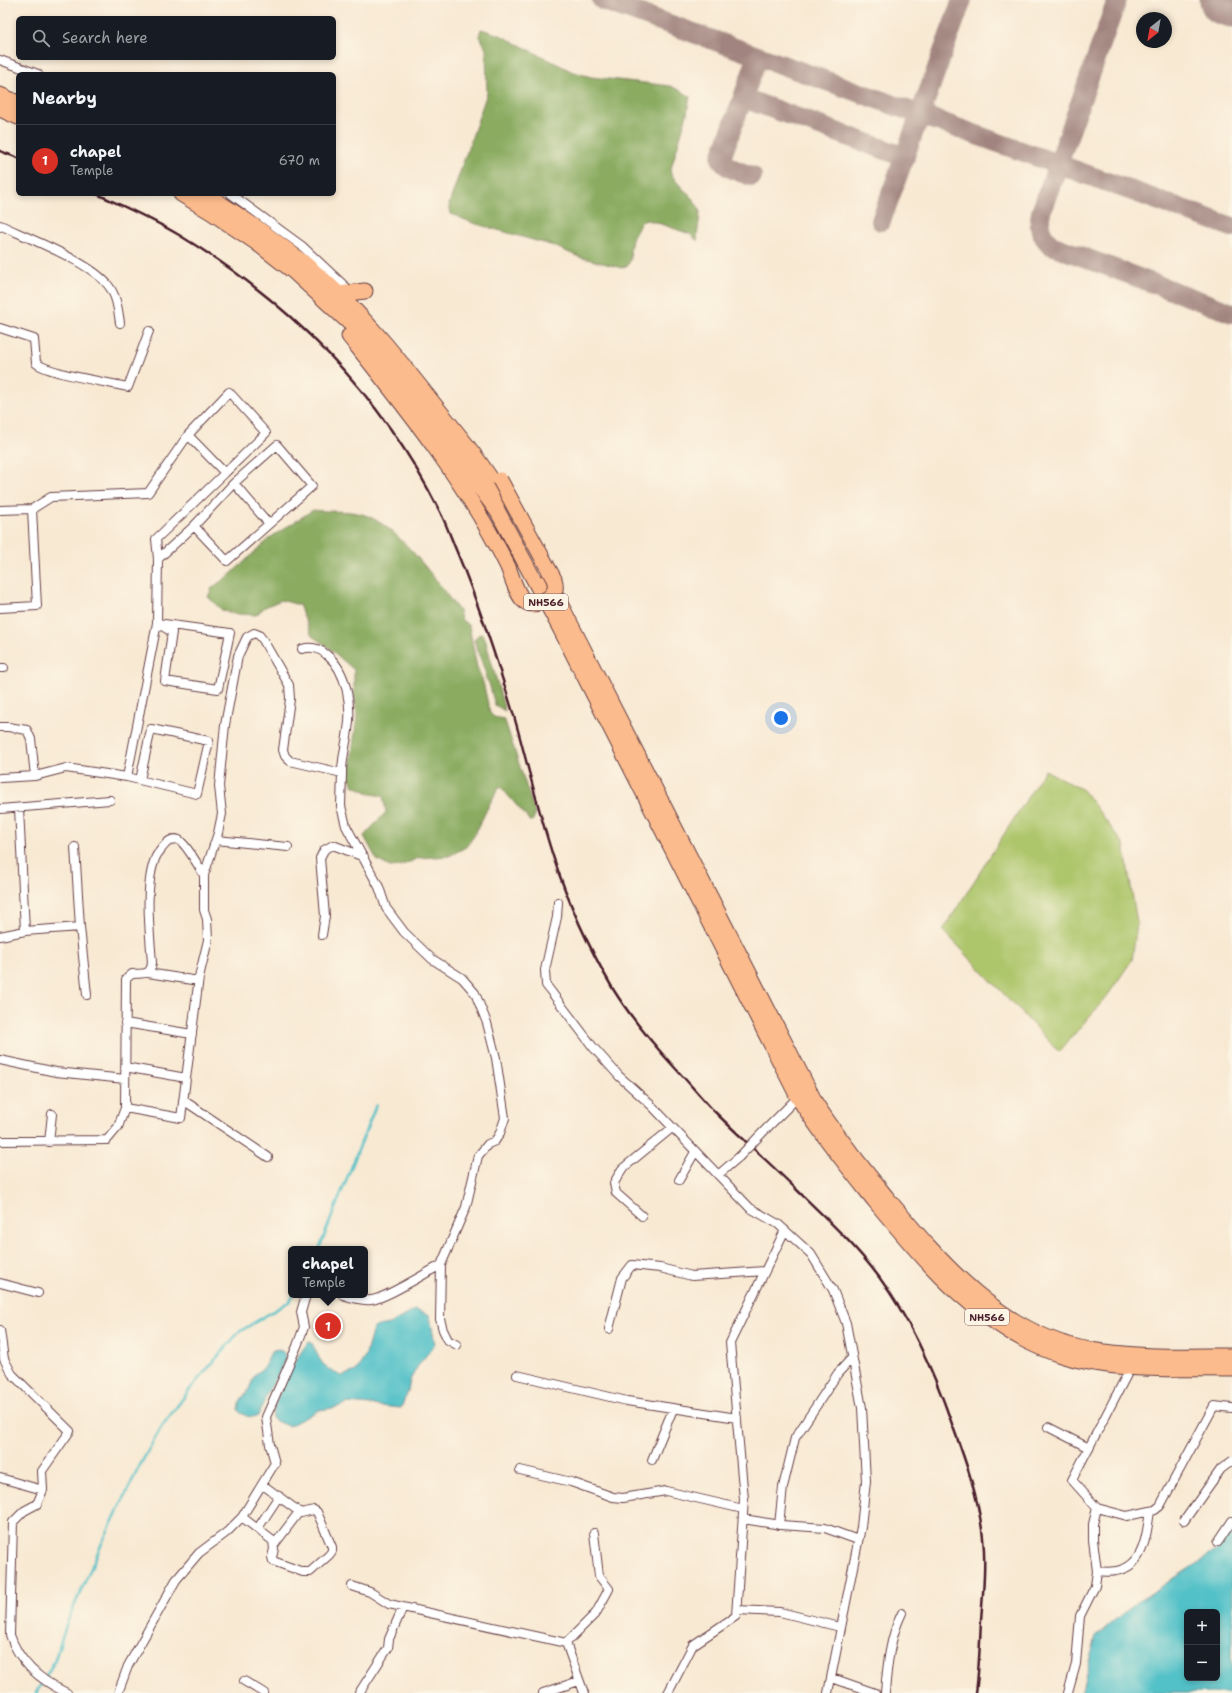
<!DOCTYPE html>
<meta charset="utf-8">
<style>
:root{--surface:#171b24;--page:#20242c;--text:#f1f3f6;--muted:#9ea1a6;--line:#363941;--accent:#d93025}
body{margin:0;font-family:"Shantell Sans",sans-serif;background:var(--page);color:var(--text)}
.controls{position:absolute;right:12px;bottom:12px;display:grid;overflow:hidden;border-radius:6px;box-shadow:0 2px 6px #0003}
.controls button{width:36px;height:36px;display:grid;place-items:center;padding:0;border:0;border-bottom:1px solid var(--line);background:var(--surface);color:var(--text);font:20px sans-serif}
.compass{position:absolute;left:1136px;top:12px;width:36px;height:36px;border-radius:50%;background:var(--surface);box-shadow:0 2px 6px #0003;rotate:211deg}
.you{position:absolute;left:781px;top:718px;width:14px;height:14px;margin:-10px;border:3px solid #fff;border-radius:50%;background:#1a73e8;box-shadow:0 0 0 6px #1a73e833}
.badge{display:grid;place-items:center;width:26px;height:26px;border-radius:50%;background:var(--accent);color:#fff;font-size:13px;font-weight:700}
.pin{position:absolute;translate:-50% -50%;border:2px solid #fff;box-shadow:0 1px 4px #0006}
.popup{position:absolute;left:288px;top:1246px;width:80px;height:52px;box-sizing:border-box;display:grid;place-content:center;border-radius:6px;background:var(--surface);filter:drop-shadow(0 1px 3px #0005);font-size:13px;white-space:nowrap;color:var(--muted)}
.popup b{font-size:15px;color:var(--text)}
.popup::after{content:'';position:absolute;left:50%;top:100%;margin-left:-8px;border:8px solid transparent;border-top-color:var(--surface)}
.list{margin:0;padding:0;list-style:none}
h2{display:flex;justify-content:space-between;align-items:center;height:52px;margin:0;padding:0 16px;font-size:17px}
h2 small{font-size:13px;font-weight:400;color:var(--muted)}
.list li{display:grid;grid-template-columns:26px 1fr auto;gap:12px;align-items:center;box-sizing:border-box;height:72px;padding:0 16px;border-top:1px solid var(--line)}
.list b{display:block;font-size:15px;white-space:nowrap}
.list p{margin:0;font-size:13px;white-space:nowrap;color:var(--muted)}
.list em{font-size:13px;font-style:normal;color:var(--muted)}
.icon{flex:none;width:22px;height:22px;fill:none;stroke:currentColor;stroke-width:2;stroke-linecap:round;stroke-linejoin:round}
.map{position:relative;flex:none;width:1232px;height:1693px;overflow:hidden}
.search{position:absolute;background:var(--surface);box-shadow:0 2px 6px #0003;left:16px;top:16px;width:320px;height:44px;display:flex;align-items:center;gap:10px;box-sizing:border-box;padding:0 14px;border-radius:6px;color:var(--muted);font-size:15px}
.panel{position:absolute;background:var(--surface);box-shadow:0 2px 6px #0003;left:16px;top:72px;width:320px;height:124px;border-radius:6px}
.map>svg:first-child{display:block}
</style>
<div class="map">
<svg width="1232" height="1693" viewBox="0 0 1232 1693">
<rect width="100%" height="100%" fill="#fcf5e5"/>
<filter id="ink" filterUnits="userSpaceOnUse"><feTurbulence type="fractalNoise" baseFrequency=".025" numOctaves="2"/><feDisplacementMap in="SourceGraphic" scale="8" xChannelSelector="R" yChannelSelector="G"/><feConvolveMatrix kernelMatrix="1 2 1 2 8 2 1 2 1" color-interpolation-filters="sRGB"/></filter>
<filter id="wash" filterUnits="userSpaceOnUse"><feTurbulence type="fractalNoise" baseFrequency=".012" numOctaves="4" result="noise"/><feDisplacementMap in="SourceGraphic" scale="16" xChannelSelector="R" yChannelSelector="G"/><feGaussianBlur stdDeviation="0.9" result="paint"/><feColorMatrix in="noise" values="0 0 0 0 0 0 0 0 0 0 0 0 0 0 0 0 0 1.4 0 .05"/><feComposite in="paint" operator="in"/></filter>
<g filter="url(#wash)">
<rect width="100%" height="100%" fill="#f8e9d3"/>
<path fill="#adc66c" stroke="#7c724c" d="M 1045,770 L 1083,790 L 1124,845 L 1137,923 L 1132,960 L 1108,995 L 1059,1052 L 943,930 Z"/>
<path fill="#8aab60" stroke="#6a6546" d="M 481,29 L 500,35 L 571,71 L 591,77 L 671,86 L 690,96 L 687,114 L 670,172 C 676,185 699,201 700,212 C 700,220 697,231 697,241 L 690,234 L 655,222 L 647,220 L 641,222 L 632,239 L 630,251 L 631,258 L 628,265 L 622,268 L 579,257 L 554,246 L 473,223 L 451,214 L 449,204 L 487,93 L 486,48 L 479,35 Z
M 313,510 C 329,512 346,510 362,514 C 398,524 437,582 459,611 L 461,619 L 469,626 L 477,667 L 483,682 L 490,713 L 494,717 L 504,719 L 506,724 L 535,813 L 533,821 L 530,821 L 500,786 L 490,803 L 474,836 L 466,847 L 449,856 L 419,858 L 400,866 L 390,867 L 377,860 L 364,836 L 386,812 L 383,796 L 371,794 L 353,785 L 349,777 L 357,716 L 354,694 L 354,670 L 328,647 L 312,636 L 299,605 L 281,600 L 265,607 L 256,615 L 238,614 L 223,611 L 208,597 L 212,588 L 231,574 L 271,537 Z
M 482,634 L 484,635 L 505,711 L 495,705 L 489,683 L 486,679 L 485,671 L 474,640 L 478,635 Z"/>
<path fill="#53c1c8" stroke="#4e707a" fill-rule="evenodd" d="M 416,1310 L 430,1316 L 435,1344 L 418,1366 L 410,1380 L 408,1391 L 401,1408 L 349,1403 L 334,1408 L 319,1410 L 289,1426 L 278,1422 L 272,1418 C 272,1403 298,1352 309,1342 L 312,1343 C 321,1362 322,1368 342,1376 L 356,1371 L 365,1357 L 373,1329 C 378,1324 385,1326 391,1323 C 400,1319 407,1313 416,1310 Z
M 277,1350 L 282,1351 L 286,1356 L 279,1373 L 268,1392 L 258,1416 C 250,1418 242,1416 238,1409 L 240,1401 L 249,1389 L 255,1374 L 263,1369 L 271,1352 Z
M 1232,1532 L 1232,1693 L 1081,1693 L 1096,1636 L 1130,1607 L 1216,1551 ZM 1187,1612 L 1217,1612 L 1217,1678 L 1187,1678 Z"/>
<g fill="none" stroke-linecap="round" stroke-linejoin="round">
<path stroke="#53c1c8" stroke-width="2.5" d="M 319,1249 L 376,1105
M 36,1693 L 54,1662 L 68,1620 L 103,1541 L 140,1465 L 162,1426 L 191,1388 L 239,1332 L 290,1301 L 294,1295"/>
<path stroke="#a1847f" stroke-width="20" d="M 602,0 L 1232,227
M 1117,0 L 1041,212 C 1038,226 1040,235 1051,245 L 1232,313
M 743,98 L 905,157
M 752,176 C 741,172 725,169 721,158 L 758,56
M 881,221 L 962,0"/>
<path stroke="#a1847f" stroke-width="51" d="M 1225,0 L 1232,2"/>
</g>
</g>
<g filter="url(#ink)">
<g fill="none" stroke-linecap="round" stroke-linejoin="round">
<g stroke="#643d44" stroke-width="10">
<path id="street" d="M 0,60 L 38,74
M 231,194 L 302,246 L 351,292
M 0,227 L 0,225 C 28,238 90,262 108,285 C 117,296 118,310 120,323
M 0,328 L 34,339 L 36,363 C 50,374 107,382 128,387 L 149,331
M 188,435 L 229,392 L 266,433 L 225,473
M 234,483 L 269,524
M 0,510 L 32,509 L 51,497 L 148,493 L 188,435 L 225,473 L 156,539 L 158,559 L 157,623 L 127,777
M 158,559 L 194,526 L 227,561 L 312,486 L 277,445 L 234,483 L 194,526
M 0,608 L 37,606 L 32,509
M 157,623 L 230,633 L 218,689 L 165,681 L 172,632 Z
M 302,649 C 312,646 319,648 327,655 C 347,671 352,706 348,730 C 346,745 342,758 342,773
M 0,668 L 4,668
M 0,727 L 8,727 L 27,730 L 31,739 L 35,776
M 0,778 L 35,776 L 66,768 L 127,777 L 197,794 L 209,741 L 151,729 L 140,780
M 19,808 L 25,931
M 0,809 L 110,800
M 216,840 L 288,847
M 558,902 L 557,917 L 545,970 L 546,985 L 593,1047 L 619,1076 L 651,1105 L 750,1208 L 778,1224 L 811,1254 L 833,1290 L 846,1323 L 862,1408 L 866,1481 L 861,1527 L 828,1693
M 80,927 L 87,995
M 322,935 L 325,916 L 320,858 L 324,850 L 333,845 L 364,857
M 0,936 L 25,931 L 80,927 L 75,847
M 148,973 L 192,980 L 196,980 L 199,977 L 208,940 L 207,919 L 204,910 L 204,875 L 218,833 L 222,814 L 219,786 L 225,725 L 238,656 L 247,637 L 254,633 L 259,635 L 263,640 L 289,685 L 290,699 L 283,750 L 285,756 L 290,761 L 342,773 L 341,806 L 346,826 L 379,887 L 386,908 L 404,932 L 432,959 L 462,978 L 475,993 L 487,1023 L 496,1058 L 505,1118 L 500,1133 L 495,1141 L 488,1144 L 478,1156 L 466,1207 L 441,1265 L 440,1319 L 443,1330 L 448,1340 L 457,1345
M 125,1023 L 192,1034
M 0,1060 L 56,1072 L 125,1079
M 125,1067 L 186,1078
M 183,1100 L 268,1157
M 125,1108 L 181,1118 L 199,977
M 767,1128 L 798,1097 L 799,1094
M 0,1141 L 107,1140 L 118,1127 L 125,1108 L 126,979 L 132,974 C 143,973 150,976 152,963 C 150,934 144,886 155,859 C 156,855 160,851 163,847 C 167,842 172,837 179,840 C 188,846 198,866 204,875
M 49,1142 L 52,1114
M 718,1175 L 739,1157
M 679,1180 L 695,1152
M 642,1216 L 616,1193 L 614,1183 L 622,1169 L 672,1128
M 0,1283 L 38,1293
M 343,1295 C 352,1298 362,1301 371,1300 C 385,1299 427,1272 441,1265
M 609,1329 L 622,1278 L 632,1265 L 660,1268 L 692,1276 L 765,1271
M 0,1330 L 4,1359 L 12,1374 L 70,1431 L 42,1471 L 43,1490 L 37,1504 L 24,1511 L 13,1522 L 10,1635 C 19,1662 41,1681 67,1693
M 1131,1367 L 1072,1480 L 1097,1508 L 1127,1516 L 1155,1510 L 1160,1506 L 1214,1406 L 1232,1408
M 517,1375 L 627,1401 L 737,1418
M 1048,1427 L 1089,1448
M 652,1460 L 673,1409
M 520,1470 L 571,1482 L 613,1497 L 623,1498 L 666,1491 L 743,1509
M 0,1478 L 43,1490
M 242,1517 L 273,1541 L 274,1549 L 272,1557 L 273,1561 L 303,1572 L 310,1572 L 329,1555 L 332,1551 L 332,1547 L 317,1512 L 314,1510 L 301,1513 L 263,1485
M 743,1519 L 781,1525 L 825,1528 L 858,1540
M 1184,1521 L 1221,1469 L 1232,1461
M 779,1525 L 783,1487 L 795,1438 L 838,1373 L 852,1358
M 258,1528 L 279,1496
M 1218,1542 L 1232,1521
M 274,1545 L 299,1512
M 1097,1571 C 1141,1577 1145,1547 1150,1511
M 352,1586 L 370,1592 L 389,1604 L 566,1643 L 596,1613 L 609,1589 L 599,1576 L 594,1533
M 737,1610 L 780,1612 L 840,1627
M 566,1643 L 584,1693
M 832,1678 L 875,1693
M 244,1681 L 264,1693
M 118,1693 L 128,1666 L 176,1580 L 199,1553 L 227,1532 L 242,1517 L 275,1463 L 270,1445 L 266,1417 L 297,1346 L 304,1327 L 301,1312 L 306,1295
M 359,1693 L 388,1648 L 389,1639 L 403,1607
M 543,1693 L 579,1681
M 668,1693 L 693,1645 L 736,1616 L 744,1499 L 730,1343 L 785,1230
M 885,1693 C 887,1666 890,1637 902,1613
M 1068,1693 L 1076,1664 L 1080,1616 L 1095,1586 L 1097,1571 L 1093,1540 L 1093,1524 L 1097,1508"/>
</g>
<g stroke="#643d44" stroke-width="17">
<path id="highway" d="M 0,95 L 18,103
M 0,109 L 18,117
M 181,194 L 211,212 L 257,243 L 293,271 L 354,327 L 418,403 L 498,512 L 560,628 L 798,1097 C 821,1134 848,1167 875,1201 C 927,1264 983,1332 1064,1356 C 1118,1372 1176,1368 1232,1369
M 206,194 C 248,221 288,248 325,281 C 365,317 400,361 433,403 C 458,434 483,464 503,498
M 338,294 L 365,291
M 349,336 C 407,409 466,482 508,567
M 548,580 L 816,1104 C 837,1137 862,1167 887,1198 C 941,1263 1002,1335 1090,1350 C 1137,1358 1185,1356 1232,1356"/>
</g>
<use href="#street" stroke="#fff" stroke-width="8"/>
<use href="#highway" stroke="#fbbb8c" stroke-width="15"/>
<path stroke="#4a1f2b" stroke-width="2.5" d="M 0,151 L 18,158
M 97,194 C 125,207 153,219 179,235 C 290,302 381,394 439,510 C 446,523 451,538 457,552 C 479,605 497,660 514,716 C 527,762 538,810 553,856 C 568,902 589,948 613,989 C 631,1018 653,1044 675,1068 C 688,1082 700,1096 712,1109 C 740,1137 770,1163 798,1191 C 826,1218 856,1246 879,1277 C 912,1322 934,1372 952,1424 C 966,1462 979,1498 983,1538 C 986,1565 983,1593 981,1620 C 980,1644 979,1669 976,1693"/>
<g stroke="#643d44" stroke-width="10" stroke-linecap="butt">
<path id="street-bridge" d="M 739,1157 L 767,1128"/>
</g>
<g stroke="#643d44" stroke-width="17" stroke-linecap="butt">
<path id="highway-bridge" d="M 500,480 L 554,579 C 555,582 556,585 555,589 C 552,599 533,609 524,601 C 516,593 512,577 508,567"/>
</g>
<use href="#street-bridge" stroke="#fff" stroke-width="8"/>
<use href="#highway-bridge" stroke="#fbbb8c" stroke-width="15"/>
</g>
</g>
<g text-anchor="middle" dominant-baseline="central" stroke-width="3.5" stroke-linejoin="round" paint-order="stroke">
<g fill="#fcf5e5" stroke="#7f5f63" stroke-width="1">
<rect x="524" y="594" width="44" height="16" rx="3"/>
<rect x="965" y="1309" width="44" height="16" rx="3"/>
</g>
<g font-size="10" font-weight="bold" fill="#4a1f2b">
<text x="546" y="602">NH566</text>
<text x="987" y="1317">NH566</text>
</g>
</g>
</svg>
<div class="controls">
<button>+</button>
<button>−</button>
</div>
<svg class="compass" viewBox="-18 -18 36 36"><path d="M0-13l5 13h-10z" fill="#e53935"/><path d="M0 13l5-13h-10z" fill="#9ea1a6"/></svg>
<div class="you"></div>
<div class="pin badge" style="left:328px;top:1326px">1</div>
<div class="popup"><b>chapel</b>Temple</div>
<div class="search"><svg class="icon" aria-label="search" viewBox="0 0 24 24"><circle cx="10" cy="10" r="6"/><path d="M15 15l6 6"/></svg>Search here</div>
<section class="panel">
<h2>Nearby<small></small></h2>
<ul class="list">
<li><span class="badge">1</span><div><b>chapel</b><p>Temple</p></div><em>670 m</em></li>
</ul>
</section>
</div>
